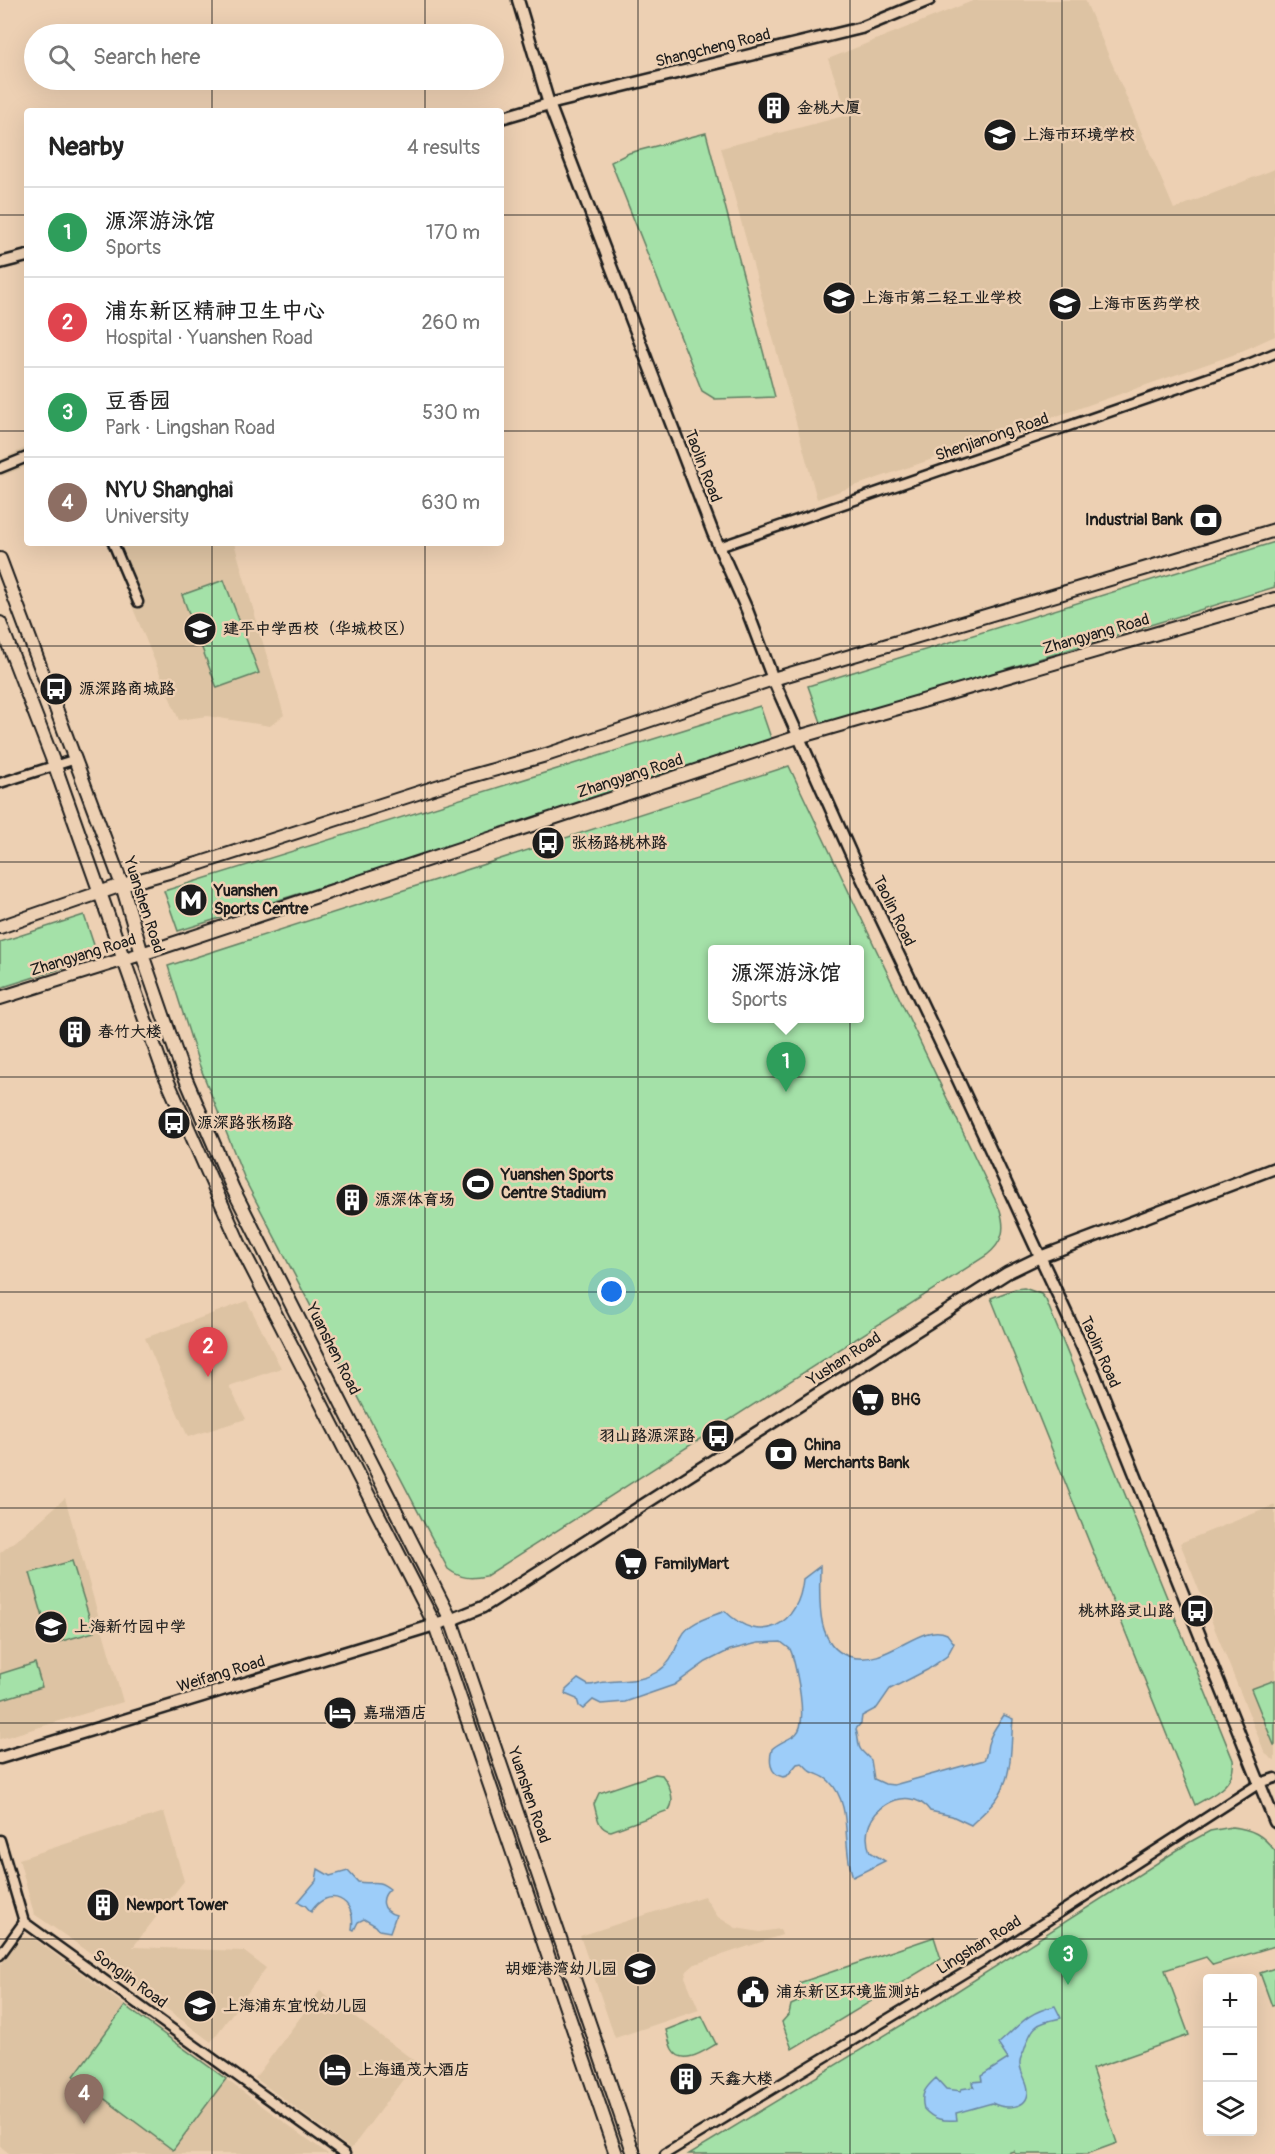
<!DOCTYPE html>
<meta charset="utf-8">
<style>
:root{--surface:#fff;--page:#f2f2f2;--text:#222;--muted:#767676;--line:#e0e0e0;--accent:#1c1c1c}
body{margin:0;font-family:Pangolin,"LXGW WenKai TC",sans-serif;background:var(--page);color:var(--text)}
.controls{position:absolute;right:18px;bottom:18px;display:grid;overflow:hidden;border-radius:6px;box-shadow:0 6px 24px #0002}
.controls button{width:54px;height:54px;display:grid;place-items:center;padding:0;border:0;border-bottom:2px solid var(--line);background:var(--surface);color:var(--text);font:30px sans-serif}
.you{position:absolute;left:612px;top:1292px;width:21px;height:21px;margin:-15px;border:4px solid #fff;border-radius:50%;background:#1a73e8;box-shadow:0 0 0 9px #1a73e833}
.badge{display:grid;place-items:center;width:39px;height:39px;border-radius:50%;background:var(--accent);color:#fff;font-size:20px;font-weight:700}
.pin{position:absolute;translate:-50% -50px;filter:drop-shadow(0 2px 3px #0008)}
.pin::after{content:'';position:absolute;top:32px;width:21px;height:18px;background:inherit;clip-path:polygon(0 0,100% 0,50% 100%)}
.popup{position:absolute;left:708px;top:945px;width:156px;height:78px;box-sizing:border-box;display:grid;place-content:center;border-radius:6px;background:var(--surface);filter:drop-shadow(0 2px 4px #0005);font-size:20px;white-space:nowrap;color:var(--muted)}
.popup b{font-size:22px;color:var(--text)}
.popup::after{content:'';position:absolute;left:50%;top:100%;margin-left:-12px;border:12px solid transparent;border-top-color:var(--surface)}
.list{margin:0;padding:0;list-style:none}
h2{display:flex;justify-content:space-between;align-items:center;height:78px;margin:0;padding:0 24px;font-size:26px}
h2 small{font-size:20px;font-weight:400;color:var(--muted)}
.list li{display:grid;grid-template-columns:39px 1fr auto;gap:18px;align-items:center;box-sizing:border-box;height:90px;padding:0 24px;border-top:2px solid var(--line)}
.list b{display:block;font-size:22px;white-space:nowrap}
.list p{margin:0;font-size:20px;white-space:nowrap;color:var(--muted)}
.list em{font-size:20px;font-style:normal;color:var(--muted)}
.icon{flex:none;width:33px;height:33px;fill:none;stroke:currentColor;stroke-width:2;stroke-linecap:round;stroke-linejoin:round}
.map{position:relative;flex:none;width:1275px;height:2154px;overflow:hidden}
.search{position:absolute;background:var(--surface);box-shadow:0 6px 24px #0002;left:24px;top:24px;width:480px;height:66px;display:flex;align-items:center;gap:15px;box-sizing:border-box;padding:0 21px;border-radius:33px;color:var(--muted);font-size:22px}
.panel{position:absolute;background:var(--surface);box-shadow:0 6px 24px #0002;left:24px;top:108px;width:480px;height:438px;border-radius:6px}
.map>svg:first-child{display:block}
</style>
<div class="map">
<svg width="1275" height="2154" viewBox="0 0 1275 2154">
<rect width="100%" height="100%" fill="#edd0b3"/>
<filter id="ink" filterUnits="userSpaceOnUse"><feTurbulence type="fractalNoise" baseFrequency=".0167" numOctaves="2"/><feDisplacementMap in="SourceGraphic" scale="12" xChannelSelector="R" yChannelSelector="G"/><feConvolveMatrix kernelMatrix="1 2 1 2 8 2 1 2 1" color-interpolation-filters="sRGB"/></filter>
<g filter="url(#ink)">
<path fill="#ddc3a3" d="M 975,0 L 1085,0 L 1174,209 L 1275,169 L 1275,336 L 1233,355 L 817,499 L 721,148 L 848,115 L 828,59 Z
M 27,447 L 27,466 L 2,476 L 0,471 L 0,460 Z
M 106,543 L 234,543 L 284,715 L 270,726 L 207,716 L 179,720 Z
M 247,1301 L 281,1368 L 229,1386 L 246,1419 L 188,1437 L 145,1338 Z
M 65,1498 L 123,1702 L 0,1739 L 0,1553 L 35,1525 Z
M 1275,1505 L 1275,1760 L 1270,1758 L 1264,1751 L 1180,1543 Z
M 164,1812 L 184,1881 L 133,1947 L 243,1951 L 266,1968 L 211,2042 L 115,1970 L 34,1914 L 19,1859 Z
M 704,1896 L 718,1917 L 736,1928 L 760,1932 L 780,1929 L 782,1935 L 695,1964 L 687,1971 L 685,1977 L 699,2010 L 615,2038 L 580,1936 Z
M 24,1937 L 33,1938 L 328,2154 L 10,2154 L 0,2146 L 0,1966 L 17,1942 Z
M 320,1991 L 416,2062 L 351,2149 L 255,2078 Z"/>
<path fill="#a4e1a8" stroke="#607e62" stroke-width="1.5" fill-rule="evenodd" d="M 706,133 L 775,397 L 715,399 L 702,391 L 611,162 L 629,153 Z
M 1275,542 L 1275,587 L 822,725 L 808,686 Z
M 224,580 L 259,673 L 217,688 L 182,595 Z
M 760,706 L 774,747 L 178,931 L 164,891 Z
M 789,766 L 1000,1210 C 1006,1230 1003,1242 987,1255 L 486,1576 C 471,1579 461,1579 448,1569 L 246,1182 L 199,1064 L 168,966 ZM 712,950 L 860,950 L 860,1018 L 712,1018 Z
M 84,915 L 98,957 L 0,988 L 0,942 Z
M 1024,1288 L 1041,1294 L 1046,1300 L 1233,1760 C 1236,1785 1214,1794 1195,1805 L 991,1298 L 1015,1289 Z
M 72,1561 L 94,1632 L 51,1644 L 30,1573 Z
M 35,1663 L 42,1687 L 0,1700 L 0,1674 Z
M 1275,1680 L 1275,1745 L 1274,1745 L 1251,1689 Z
M 655,1774 L 662,1775 C 669,1784 676,1800 669,1810 L 611,1831 C 598,1830 597,1815 594,1804 L 599,1793 Z
M 1232,1827 C 1252,1829 1263,1835 1275,1851 L 1275,1946 L 1213,1965 L 1206,1957 L 1165,1970 L 1189,2035 L 1092,2069 L 1117,2143 L 1087,2154 L 1015,2154 L 1014,2151 L 1005,2154 L 689,2154 L 943,2000 L 1190,1842 L 1210,1831 Z
M 934,1937 L 941,1959 L 792,2049 L 782,2022 L 789,2014 L 791,2005 L 804,1999 L 799,1983 Z
M 1275,1968 L 1275,2005 L 1272,2006 L 1260,1973 Z
M 125,2006 L 226,2079 L 173,2150 L 74,2076 Z
M 702,2016 L 716,2044 C 704,2051 682,2067 672,2049 C 669,2043 668,2036 666,2030 Z"/>
<path fill="#9dcdf9" stroke="#6986a1" stroke-width="1.5" d="M 820,1566 C 820,1595 814,1644 848,1656 C 887,1669 919,1621 947,1634 L 954,1643 L 947,1656 L 927,1670 L 890,1689 L 877,1708 L 862,1716 L 861,1723 L 856,1729 C 862,1750 853,1743 871,1760 L 874,1779 L 885,1784 L 894,1785 L 984,1760 C 988,1754 986,1748 989,1741 C 992,1731 999,1723 1004,1715 L 1013,1719 C 1011,1739 1012,1768 1004,1785 C 998,1802 983,1813 971,1825 L 952,1816 L 930,1811 C 908,1780 854,1812 870,1852 L 885,1861 L 853,1877 C 841,1846 854,1806 829,1781 C 824,1776 818,1775 812,1772 C 808,1770 806,1766 802,1763 L 797,1764 L 787,1776 L 783,1777 C 769,1774 769,1760 772,1749 C 779,1742 789,1740 796,1734 C 809,1723 796,1669 792,1654 L 790,1649 L 781,1642 L 758,1643 L 730,1650 L 706,1662 L 674,1685 L 625,1702 L 601,1704 L 593,1700 L 583,1709 L 579,1706 L 577,1699 L 565,1694 L 566,1690 L 578,1679 L 588,1685 C 595,1685 600,1682 606,1682 C 626,1680 643,1682 660,1670 C 674,1661 674,1648 682,1636 C 690,1621 710,1617 725,1611 C 761,1647 799,1625 803,1579 Z
M 318,1869 L 330,1876 L 348,1871 L 358,1882 C 373,1885 376,1878 390,1889 C 380,1898 381,1911 396,1915 L 390,1932 L 379,1930 L 376,1926 L 364,1919 L 358,1922 L 354,1930 L 352,1929 C 357,1899 328,1885 311,1912 L 305,1905 L 298,1902 L 316,1881 Z
M 1055,2006 L 1061,2018 C 1035,2024 1032,2025 1024,2051 C 1022,2056 1019,2059 1020,2064 C 1020,2073 1028,2081 1028,2091 C 1028,2110 1004,2109 992,2103 L 956,2113 L 957,2120 C 943,2121 934,2120 924,2109 C 920,2094 925,2088 936,2078 L 946,2089 L 961,2091 L 961,2089 L 974,2087 L 973,2082 L 982,2081 L 981,2076 L 1008,2059 L 998,2044 C 1021,2025 1023,2014 1055,2006 Z"/>
<g fill="none" stroke-linecap="round" stroke-linejoin="round">
<g stroke="#1c1c1c" stroke-width="13">
<path id="minor" d="M 0,468 L 27,457
M 113,543 L 138,602
M 719,547 L 1251,363 L 1275,353
M 0,783 L 76,759
M 0,1840 L 24,1922 L 345,2154
M 0,1955 L 24,1922
M 665,2154 L 997,1953 L 1260,1783 L 1275,1778"/>
</g>
<g stroke="#1c1c1c" stroke-width="15">
<path id="tertiary" d="M 518,0 L 549,104 L 713,533 L 747,610 L 773,679 L 859,872 L 954,1071 L 1095,1375 L 1275,1822
M 501,118 L 549,104 L 861,28 L 929,0
M 0,263 L 27,256
M 0,1758 L 451,1620 L 483,1607 L 1007,1273 L 1040,1257 L 1275,1168"/>
</g>
<g stroke="#1c1c1c" stroke-width="16">
<path id="secondary" d="M 0,559 L 122,885 L 142,954 L 182,1070 L 233,1189 L 451,1620 L 634,2154
M 0,623 L 55,766 L 164,1073 L 239,1243 L 435,1625 L 616,2154
M 0,927 L 122,885 L 201,863 L 461,779 L 546,755 L 773,679 L 1275,530
M 0,998 L 157,949 L 798,737 L 1275,599"/>
</g>
<use href="#minor" stroke="#edd0b3" stroke-width="8"/>
<use href="#tertiary" stroke="#edd0b3" stroke-width="10"/>
<use href="#secondary" stroke="#edd0b3" stroke-width="12"/>
</g>
</g>
<path fill="none" stroke="#1c1c1c" stroke-width="1.5" stroke-opacity="0.55" d="M 212,0 L 212,34M 425,0 L 425,34M 638,0 L 638,2154M 850,0 L 850,2154M 1062,0 L 1062,2154M 212,80 L 212,111M 425,80 L 425,111M 0,215 L 27,215M 501,215 L 1275,215M 0,431 L 27,431M 501,431 L 1275,431M 212,543 L 212,2154M 425,543 L 425,2154M 0,646 L 1275,646M 0,862 L 1275,862M 0,1077 L 1275,1077M 0,1292 L 1275,1292M 0,1508 L 1275,1508M 0,1723 L 1275,1723M 0,1939 L 1275,1939"/>
<defs>
<g id="building-disc" transform="scale(1.725)"><circle r="9.5" fill="#1c1c1c" stroke="#edd0b3"/><path d="M-4-6H4V6H1V3H-1V6H-4ZM-2.5-4.3h1.7v1.8h-1.7ZM.8-4.3h1.7v1.8H.8ZM-2.5-1h1.7V.8h-1.7ZM.8-1h1.7V.8H.8Z" fill="#fff"/></g>
<g id="school-disc" transform="scale(1.725)"><circle r="9.5" fill="#1c1c1c" stroke="#edd0b3"/><path d="M0-5L7-2L0 1L-7-2ZM-4 1L0 2.5L4 1V4Q0 6-4 4Z" fill="#fff"/></g>
<g id="bank-disc" transform="scale(1.725)"><circle r="9.5" fill="#1c1c1c" stroke="#edd0b3"/><path d="M-6-4H6V4H-6ZM0-2.3a2.3 2.3 0 1 0 0 4.6a2.3 2.3 0 1 0 0-4.6Z" fill="#fff"/></g>
<g id="bus-disc" transform="scale(1.725)"><circle r="9.5" fill="#1c1c1c" stroke="#edd0b3"/><path d="M-5-6H5V4H4V6H2V4H-2V6H-4V4H-5ZM-3.5-4V0h7V-4ZM-3.5 1.2v1.5H-2V1.2ZM2 1.2v1.5H3.5V1.2Z" fill="#fff"/></g>
<g id="metro-disc" transform="scale(1.725)"><circle r="9.5" fill="#1c1c1c" stroke="#edd0b3"/><path d="M-5.5 5V-5H-3L0 0L3-5H5.5V5H3V-.5L0 4L-3-.5V5Z" fill="#fff"/></g>
<g id="stadium-disc" transform="scale(1.725)"><circle r="9.5" fill="#1c1c1c" stroke="#edd0b3"/><path d="M0-5a6.5 5 0 1 0 0 10a6.5 5 0 1 0 0-10ZM-3.5-1.8h7v3.6h-7Z" fill="#fff"/></g>
<g id="supermarket-disc" transform="scale(1.725)"><circle r="9.5" fill="#1c1c1c" stroke="#edd0b3"/><path d="M-6-5.5h2.5l.6 2H6L4.5 2H-2.5L-4.4-4H-6ZM-1.5 3.2a1.3 1.3 0 1 0 .1 0ZM3 3.2a1.3 1.3 0 1 0 .1 0Z" fill="#fff"/></g>
<g id="hotel-disc" transform="scale(1.725)"><circle r="9.5" fill="#1c1c1c" stroke="#edd0b3"/><path d="M-6-4.5h1.5V1H6V5H4.5V3h-9V5H-6ZM-4 0a1.8 1.8 0 1 1 3.6 0ZM.5 0V-2.5h3Q6-2.5 6 0Z" fill="#fff"/></g>
<g id="civic-disc" transform="scale(1.725)"><circle r="9.5" fill="#1c1c1c" stroke="#edd0b3"/><path d="M-.6-6.5H3V-4.5H.6V-3L4-1V1h2V6H-6V1h2V-1L-.6-3ZM-1.2 2.5V6h2.4V2.5Z" fill="#fff"/></g>
</defs>
<g fill-rule="evenodd">
<use href="#building-disc" x="774" y="108"/>
<use href="#school-disc" x="1000" y="135"/>
<use href="#school-disc" x="839" y="298"/>
<use href="#school-disc" x="1065" y="304"/>
<use href="#bank-disc" x="1206" y="520"/>
<use href="#school-disc" x="200" y="629"/>
<use href="#bus-disc" x="56" y="689"/>
<use href="#bus-disc" x="548" y="843"/>
<use href="#metro-disc" x="191" y="900"/>
<use href="#building-disc" x="75" y="1032"/>
<use href="#bus-disc" x="174" y="1123"/>
<use href="#stadium-disc" x="478" y="1184"/>
<use href="#building-disc" x="352" y="1200"/>
<use href="#supermarket-disc" x="868" y="1400"/>
<use href="#bus-disc" x="718" y="1436"/>
<use href="#bank-disc" x="781" y="1454"/>
<use href="#supermarket-disc" x="631" y="1564"/>
<use href="#bus-disc" x="1197" y="1611"/>
<use href="#school-disc" x="51" y="1627"/>
<use href="#hotel-disc" x="340" y="1713"/>
<use href="#building-disc" x="103" y="1905"/>
<use href="#school-disc" x="640" y="1969"/>
<use href="#civic-disc" x="753" y="1992"/>
<use href="#school-disc" x="200" y="2006"/>
<use href="#hotel-disc" x="335" y="2070"/>
<use href="#building-disc" x="686" y="2079"/>
</g>
<g text-anchor="middle" dominant-baseline="central" stroke-width="5" stroke-linejoin="round" paint-order="stroke">
<g font-size="16" fill="#1c1c1c" stroke="#edd0b3">
<text transform="translate(713 48) rotate(-14)">Shangcheng Road</text>
<text transform="translate(992 437) rotate(-19)">Shenjianong Road</text>
<text transform="translate(703 466) rotate(69)">Taolin Road</text>
<text transform="translate(1096 634) rotate(-16)">Zhangyang Road</text>
<text transform="translate(630 776) rotate(-18)">Zhangyang Road</text>
<text transform="translate(144 905) rotate(72)">Yuanshen Road</text>
<text transform="translate(894 911) rotate(64)">Taolin Road</text>
<text transform="translate(83 955) rotate(-17)">Zhangyang Road</text>
<text transform="translate(333 1349) rotate(63)">Yuanshen Road</text>
<text transform="translate(1100 1352) rotate(66)">Taolin Road</text>
<text transform="translate(844 1359) rotate(-33)">Yushan Road</text>
<text transform="translate(221 1674) rotate(-17)">Weifang Road</text>
<text transform="translate(529 1795) rotate(71)">Yuanshen Road</text>
<text transform="translate(979 1945) rotate(-32)">Lingshan Road</text>
<text transform="translate(130 1979) rotate(36)">Songlin Road</text>
</g>
<g font-size="16" font-weight="bold" fill="#1c1c1c" stroke="#edd0b3" text-anchor="start">
<text x="797" y="108">金桃大厦</text>
<text x="1023" y="135">上海市环境学校</text>
<text x="862" y="298">上海市第二轻工业学校</text>
<text x="1088" y="304">上海市医药学校</text>
<text x="1183" y="520" text-anchor="end">Industrial Bank</text>
<text x="223" y="629">建平中学西校（华城校区）</text>
<text x="79" y="689">源深路商城路</text>
<text x="571" y="843">张杨路桃林路</text>
<text x="214" y="891">Yuanshen<tspan x="214" dy="18">Sports Centre</tspan></text>
<text x="98" y="1032">春竹大楼</text>
<text x="197" y="1123">源深路张杨路</text>
<text x="501" y="1175">Yuanshen Sports<tspan x="501" dy="18">Centre Stadium</tspan></text>
<text x="375" y="1200">源深体育场</text>
<text x="891" y="1400">BHG</text>
<text x="695" y="1436" text-anchor="end">羽山路源深路</text>
<text x="804" y="1445">China<tspan x="804" dy="18">Merchants Bank</tspan></text>
<text x="654" y="1564">FamilyMart</text>
<text x="1174" y="1611" text-anchor="end">桃林路灵山路</text>
<text x="74" y="1627">上海新竹园中学</text>
<text x="363" y="1713">嘉瑞酒店</text>
<text x="126" y="1905">Newport Tower</text>
<text x="617" y="1969" text-anchor="end">胡姬港湾幼儿园</text>
<text x="776" y="1992">浦东新区环境监测站</text>
<text x="223" y="2006">上海浦东宜悦幼儿园</text>
<text x="358" y="2070">上海通茂大酒店</text>
<text x="709" y="2079">天鑫大楼</text>
</g>
</g>
</svg>
<div class="controls">
<button>+</button>
<button>−</button>
<button><svg class="icon" aria-label="layers" viewBox="0 0 24 24"><path d="M12 4l9 5-9 5-9-5zM3 14l9 5 9-5"/></svg></button>
</div>
<div class="you"></div>
<div class="pin badge" style="left:786px;top:1092px;background:#2e9e5b">1</div>
<div class="popup"><b>源深游泳馆</b>Sports</div>
<div class="pin badge" style="left:208px;top:1377px;background:#e0444e">2</div>
<div class="pin badge" style="left:1068px;top:1985px;background:#2e9e5b">3</div>
<div class="pin badge" style="left:84px;top:2124px;background:#8d6e63">4</div>
<div class="search"><svg class="icon" aria-label="search" viewBox="0 0 24 24"><circle cx="10" cy="10" r="6"/><path d="M15 15l6 6"/></svg>Search here</div>
<section class="panel">
<h2>Nearby<small>4 results</small></h2>
<ul class="list">
<li><span class="badge" style="background:#2e9e5b">1</span><div><b>源深游泳馆</b><p>Sports</p></div><em>170 m</em></li>
<li><span class="badge" style="background:#e0444e">2</span><div><b>浦东新区精神卫生中心</b><p>Hospital · Yuanshen Road</p></div><em>260 m</em></li>
<li><span class="badge" style="background:#2e9e5b">3</span><div><b>豆香园</b><p>Park · Lingshan Road</p></div><em>530 m</em></li>
<li><span class="badge" style="background:#8d6e63">4</span><div><b>NYU Shanghai</b><p>University</p></div><em>630 m</em></li>
</ul>
</section>
</div>
